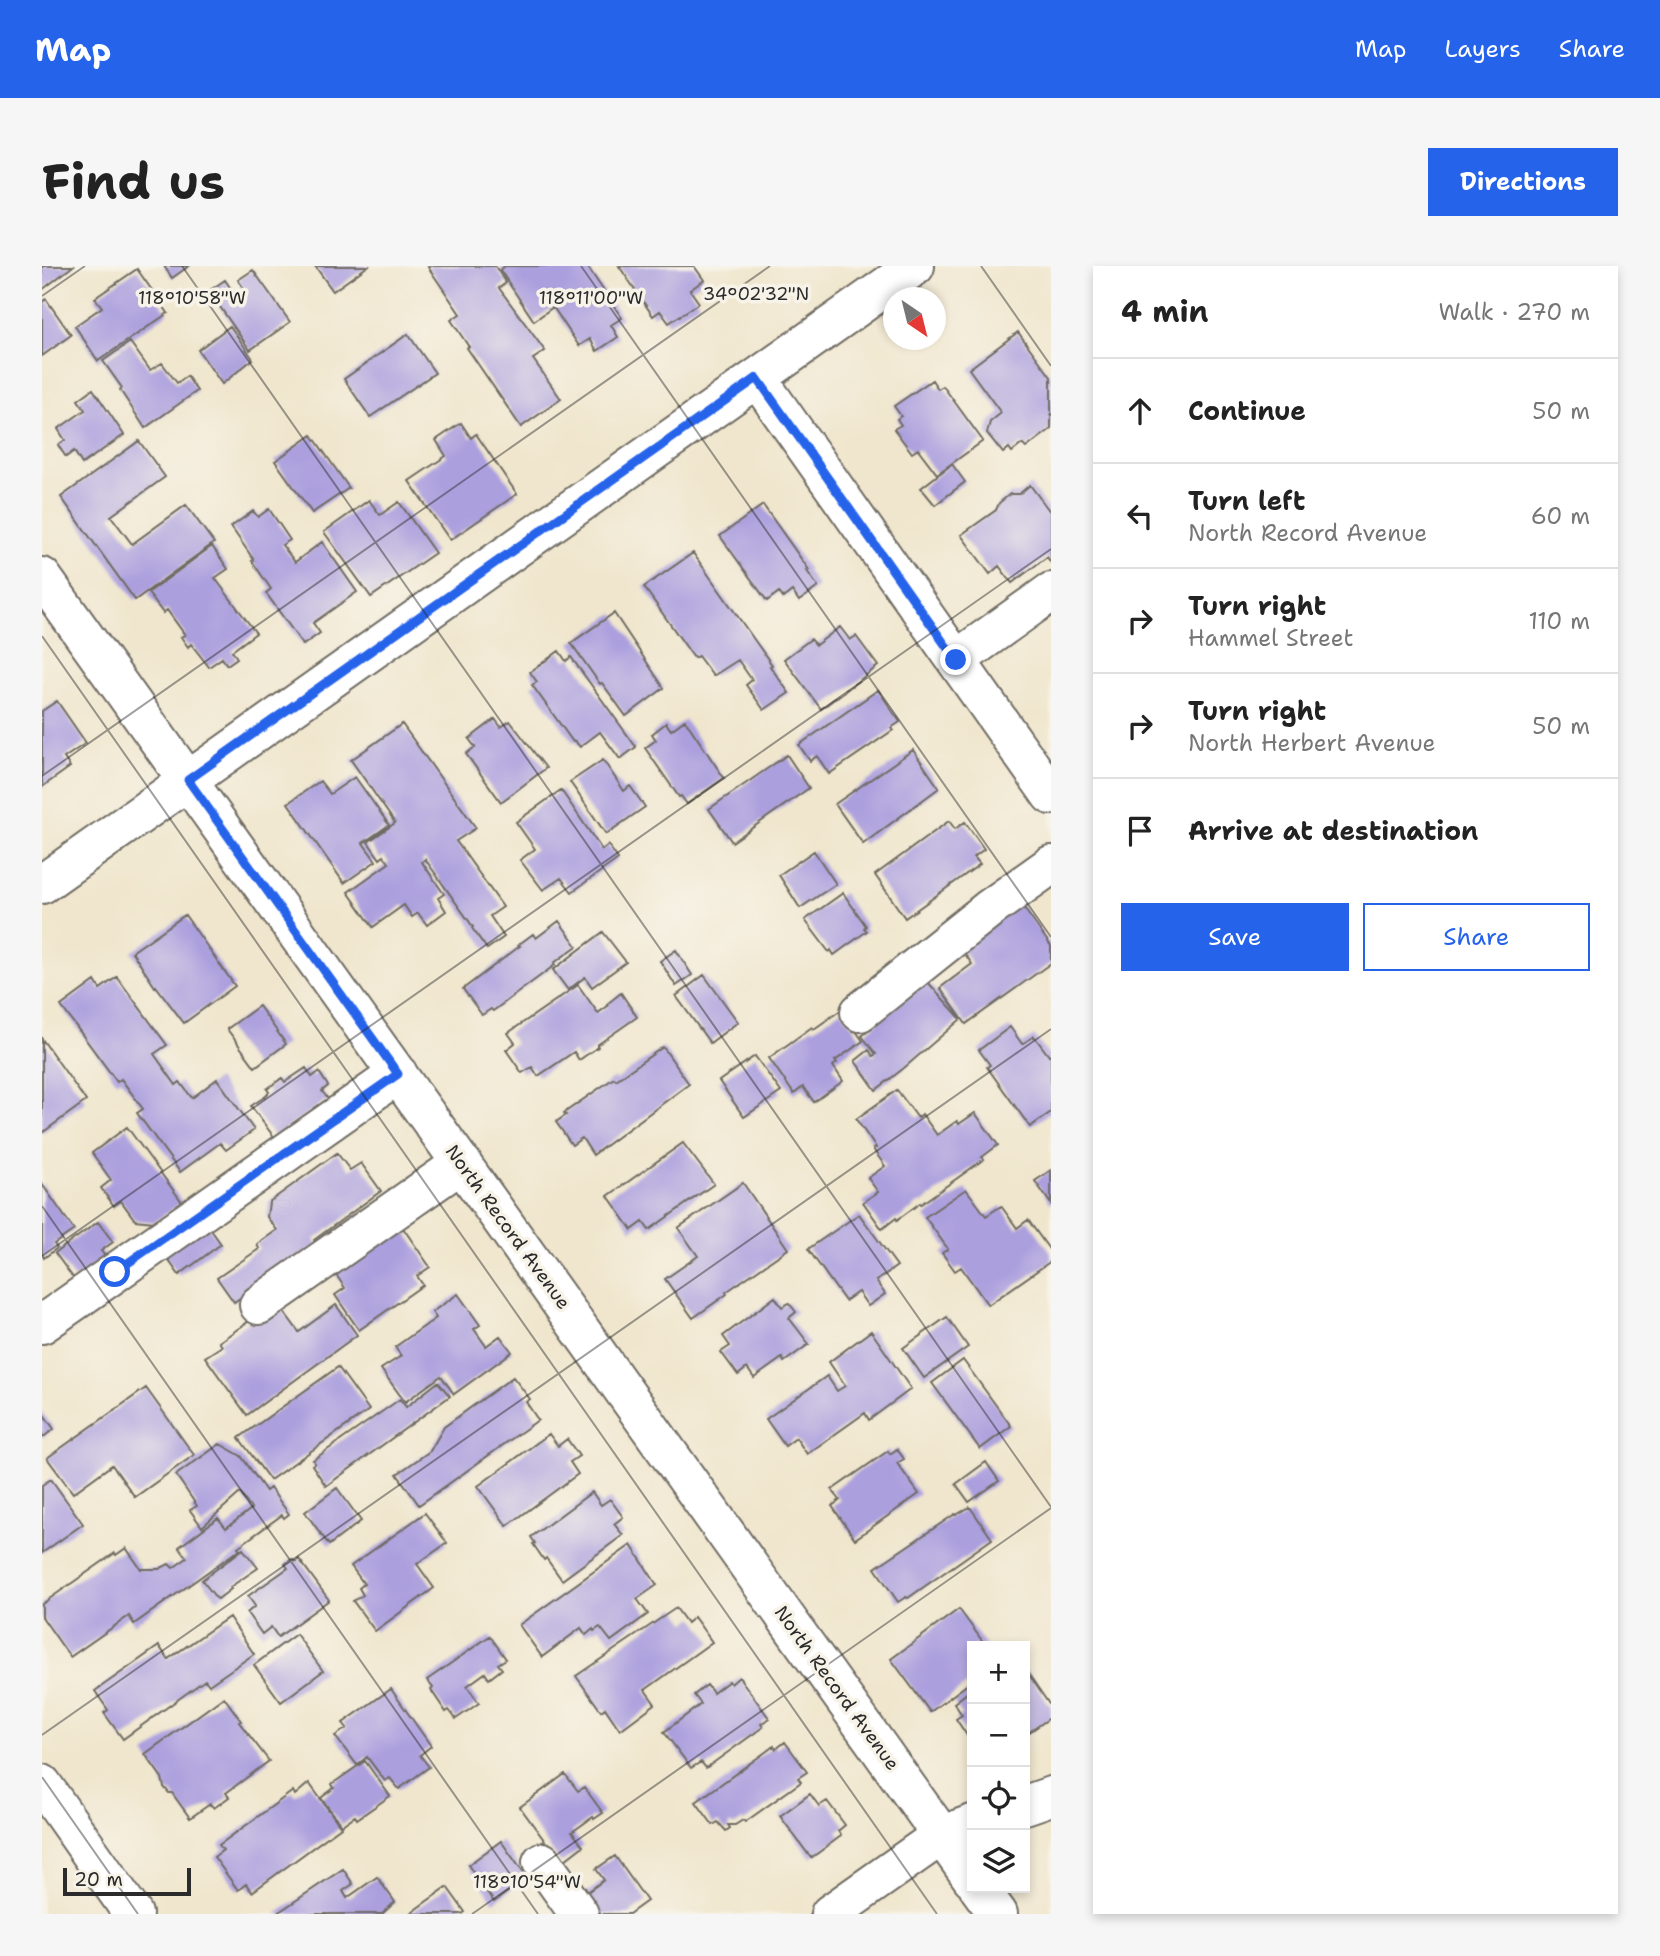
<!DOCTYPE html>
<meta charset="utf-8">
<style>
:root{--surface:#fff;--page:#f6f6f6;--text:#222;--muted:#767676;--line:#e0e0e0;--accent:#2563eb}
body{margin:0;font-family:"Shantell Sans",sans-serif;background:var(--page);color:var(--text)}
.controls{position:absolute;right:21px;bottom:21px;display:grid;overflow:hidden;border-radius:0px;box-shadow:0 4px 10px #0003}
.controls button{width:63px;height:63px;display:grid;place-items:center;padding:0;border:0;border-bottom:2px solid var(--line);background:var(--surface);color:var(--text);font:35px sans-serif}
.compass{position:absolute;left:841px;top:21px;width:63px;height:63px;border-radius:50%;background:var(--surface);box-shadow:0 4px 10px #0003;rotate:145deg}
.scale{position:absolute;left:21px;bottom:18px;width:128px;box-sizing:border-box;padding-left:7px;border:4px solid #2b2b2b;border-top:0;font-size:19px;line-height:24px;white-space:nowrap;color:#2b2b2b;-webkit-text-stroke:5px #f7f3e8;paint-order:stroke}
.stop{position:absolute;width:21px;height:21px;margin:-16px;border:5px solid #2563eb;border-radius:50%;background:#fff}
.stop.end{background:#2563eb;border-color:#fff;box-shadow:0 2px 7px #0008}
.list{margin:0;padding:0;list-style:none}
h2{display:flex;justify-content:space-between;align-items:center;height:91px;margin:0;padding:0 28px;font-size:30px}
h2 small{font-size:23px;font-weight:400;color:var(--muted)}
.list li{display:grid;grid-template-columns:46px 1fr auto;gap:21px;align-items:center;box-sizing:border-box;height:105px;padding:0 28px;border-top:2px solid var(--line)}
.list b{display:block;font-size:26px;white-space:nowrap}
.list p{margin:0;font-size:23px;white-space:nowrap;color:var(--muted)}
.list em{font-size:23px;font-style:normal;color:var(--muted)}
.actions{display:flex;gap:14px;padding:21px 28px}
.actions a{flex:1;padding:16px 0;border:2px solid var(--accent);border-radius:0px;text-align:center;font-size:24px;color:var(--accent)}
.actions .main{background:var(--accent);color:#fff}
.icon{flex:none;width:38px;height:38px;fill:none;stroke:currentColor;stroke-width:2;stroke-linecap:round;stroke-linejoin:round}
.map{position:relative;flex:none;width:1009px;height:1648px;overflow:hidden;border-radius:0px}
header{display:flex;align-items:center;gap:42px;box-sizing:border-box;height:98px;padding:0 35px;background:var(--accent);color:#fff}
header strong{font-size:33px}
nav{display:flex;gap:38px;margin-inline-start:auto;font-size:24px}
.intro{display:flex;align-items:center;justify-content:space-between;box-sizing:border-box;height:168px;padding:0 42px}
h1{margin:0;font-size:49px}
.button{padding:18px 32px;border-radius:0px;background:var(--accent);color:#fff;font-size:24px;font-weight:700}
main{display:flex;gap:42px;padding:0 42px}
aside{flex:1;background:var(--surface);border-radius:0px;box-shadow:0 4px 10px #0003}
.map>svg:first-child{display:block}
</style>
<header>
<strong>Map</strong>
<nav><a>Map</a><a>Layers</a><a>Share</a></nav>
</header>
<div class="intro"><h1>Find us</h1><a class="button">Directions</a></div>
<main>
<div class="map">
<svg width="1009" height="1648" viewBox="0 0 1009 1648">
<rect width="100%" height="100%" fill="#f7f3e8"/>
<filter id="ink" filterUnits="userSpaceOnUse"><feTurbulence type="fractalNoise" baseFrequency=".0143" numOctaves="2"/><feDisplacementMap in="SourceGraphic" scale="14" xChannelSelector="R" yChannelSelector="G"/><feConvolveMatrix kernelMatrix="1 2 1 2 8 2 1 2 1" color-interpolation-filters="sRGB"/></filter>
<filter id="wash" filterUnits="userSpaceOnUse"><feTurbulence type="fractalNoise" baseFrequency=".00686" numOctaves="4" result="noise"/><feDisplacementMap in="SourceGraphic" scale="28" xChannelSelector="R" yChannelSelector="G"/><feGaussianBlur stdDeviation="1.57" result="paint"/><feColorMatrix in="noise" values="0 0 0 0 0 0 0 0 0 0 0 0 0 0 0 0 0 1.4 0 .05"/><feComposite in="paint" operator="in"/></filter>
<g filter="url(#wash)">
<rect width="100%" height="100%" fill="#f0e6cd"/>
<g id="blocks">
<path fill="#ab9fde" d="M 0,0 L 31,0 L 0,24 Z
M 122,0 L 147,0 L 130,12 Z
M 273,0 L 326,0 L 291,25 Z
M 388,0 L 453,0 L 464,17 L 457,22 L 503,85 L 491,93 L 519,133 L 479,161 L 425,82 L 427,81 L 409,54 L 418,48 L 386,1 Z
M 463,0 L 545,0 L 580,52 L 569,59 L 576,71 L 555,85 L 548,73 L 537,80 L 511,41 L 492,55 L 458,4 Z
M 577,0 L 652,0 L 662,14 L 648,24 L 657,37 L 627,57 L 618,45 L 611,50 Z
M 95,3 L 126,47 L 56,95 L 33,60 L 60,41 L 53,32 Z
M 211,4 L 248,56 L 208,84 L 167,25 L 183,14 L 194,30 L 203,24 L 196,14 Z
M 4,33 L 29,69 L 0,90 L 0,36 Z
M 188,60 L 211,93 L 180,118 L 156,84 Z
M 976,66 L 1009,111 L 1009,163 L 984,182 L 980,178 L 970,186 L 967,182 L 961,187 L 945,167 L 948,156 L 959,147 L 927,103 Z
M 366,68 L 393,107 L 328,151 L 302,113 Z
M 88,76 L 108,104 L 120,97 L 135,117 L 145,110 L 155,125 L 103,162 L 78,124 L 80,122 L 61,95 Z
M 890,114 L 896,123 L 901,120 L 941,175 L 895,208 L 876,183 L 870,187 L 852,163 L 859,159 L 855,153 L 859,150 L 852,140 Z
M 51,123 L 82,169 L 40,198 L 32,185 L 24,191 L 16,179 L 23,174 L 16,163 L 43,144 L 36,134 Z
M 419,157 L 429,172 L 434,168 L 475,228 L 408,274 L 367,215 L 404,190 L 394,174 Z
M 270,169 L 307,222 L 270,247 L 233,195 Z
M 97,175 L 123,211 L 69,250 L 90,278 L 144,239 L 172,277 L 93,334 L 19,231 Z
M 910,198 L 923,216 L 893,239 L 879,222 Z
M 988,219 L 1009,247 L 1009,297 L 1005,291 L 970,317 L 957,300 L 948,308 L 919,269 L 954,244 L 957,237 L 968,228 L 977,228 Z
M 327,234 L 338,249 L 357,236 L 393,287 L 329,331 L 282,266 Z
M 721,239 L 767,304 L 765,305 L 776,321 L 757,335 L 750,325 L 741,332 L 737,326 L 725,335 L 678,270 Z
M 227,243 L 248,274 L 240,279 L 253,296 L 280,276 L 315,326 L 271,357 L 278,367 L 261,379 L 224,327 L 229,323 L 210,295 L 212,294 L 189,261 L 211,245 L 216,251 Z
M 170,280 L 186,303 L 173,312 L 214,367 L 190,385 L 195,392 L 185,399 L 180,392 L 167,401 L 149,378 L 146,381 L 139,371 L 143,369 L 125,344 L 121,347 L 106,327 Z
M 651,287 L 730,399 L 728,400 L 747,427 L 722,444 L 704,419 L 710,414 L 696,394 L 671,410 L 656,390 L 652,392 L 602,321 Z
M 572,347 L 622,422 L 584,450 L 560,417 L 558,418 L 529,377 Z
M 798,361 L 808,374 L 814,370 L 836,400 L 779,443 L 742,393 L 769,373 L 774,379 Z
M 517,385 L 524,395 L 529,391 L 594,481 L 578,493 L 558,466 L 538,481 L 533,475 L 531,476 L 490,419 L 495,416 L 488,406 Z
M 836,424 L 858,456 L 849,462 L 851,464 L 787,508 L 775,490 L 768,495 L 757,479 Z
M 15,435 L 44,477 L 22,492 L 28,501 L 0,521 L 0,445 Z
M 453,453 L 459,461 L 468,455 L 504,502 L 459,536 L 424,488 L 433,481 L 427,473 Z
M 643,454 L 682,512 L 645,538 L 639,530 L 637,531 L 603,482 L 614,474 L 610,468 L 624,457 L 629,464 Z
M 360,458 L 434,562 L 414,575 L 461,641 L 448,650 L 462,671 L 445,683 L 430,662 L 431,661 L 383,593 L 380,596 L 402,628 L 396,632 L 404,645 L 385,659 L 376,647 L 370,651 L 362,639 L 331,661 L 306,626 L 347,597 L 342,590 L 338,593 L 326,576 L 353,557 L 309,494 Z
M 871,484 L 897,522 L 821,578 L 793,538 Z
M 745,489 L 767,522 L 690,576 L 667,543 Z
M 561,494 L 582,525 L 588,520 L 603,541 L 564,568 L 528,516 Z
M 313,511 L 347,559 L 321,577 L 334,595 L 302,617 L 246,537 L 278,515 L 288,528 Z
M 519,524 L 560,584 L 566,579 L 576,593 L 530,626 L 519,612 L 501,624 L 478,594 L 493,583 L 474,556 Z
M 907,555 L 913,563 L 923,556 L 942,583 L 932,591 L 938,598 L 863,652 L 833,609 Z
M 772,585 L 794,618 L 758,642 L 737,609 Z
M 801,627 L 824,660 L 822,662 L 825,665 L 792,689 L 789,684 L 787,686 L 763,654 Z
M 974,631 L 1009,680 L 1009,697 L 924,758 L 898,722 L 930,698 L 913,674 Z
M 143,649 L 193,720 L 142,757 L 114,720 L 113,721 L 90,686 Z
M 517,655 L 535,680 L 512,697 L 513,699 L 451,745 L 449,743 L 440,749 L 421,723 L 478,680 L 476,679 L 491,668 L 494,672 Z
M 561,666 L 584,696 L 550,721 L 543,711 L 526,724 L 511,704 Z
M 634,684 L 650,709 L 634,720 L 618,695 Z
M 662,709 L 696,756 L 668,777 L 634,730 Z
M 75,711 L 125,779 L 112,788 L 134,819 L 138,816 L 150,832 L 175,813 L 212,864 L 184,884 L 178,877 L 138,906 L 95,847 L 101,843 L 79,813 L 75,816 L 19,740 L 53,715 L 58,723 Z
M 884,714 L 919,753 L 862,802 L 834,824 L 813,795 L 827,784 L 831,790 L 834,788 L 820,770 Z
M 536,719 L 556,747 L 566,740 L 565,738 L 579,727 L 595,751 L 555,779 L 556,781 L 537,794 L 532,786 L 496,810 L 490,801 L 480,807 L 464,784 L 473,777 L 466,767 Z
M 217,740 L 244,778 L 213,801 L 185,763 Z
M 799,744 L 821,775 L 793,795 L 795,797 L 791,800 L 801,815 L 772,836 L 761,821 L 752,828 L 727,792 L 770,761 L 772,763 Z
M 968,761 L 980,778 L 992,770 L 1007,790 L 1009,789 L 1009,846 L 988,861 L 945,801 L 948,799 L 937,784 Z
M 0,773 L 44,835 L 0,867 Z
M 621,781 L 647,818 L 551,889 L 540,872 L 530,879 L 514,856 L 524,849 L 522,847 L 572,812 L 574,814 Z
M 713,790 L 739,826 L 702,851 L 677,815 Z
M 264,802 L 270,811 L 277,806 L 286,820 L 280,825 L 286,833 L 232,871 L 209,840 L 224,830 L 227,826 L 225,823 L 240,812 L 243,816 Z
M 855,824 L 876,852 L 880,848 L 895,869 L 915,855 L 917,858 L 933,847 L 956,879 L 940,891 L 942,893 L 879,938 L 878,937 L 855,954 L 854,952 L 840,963 L 821,936 L 836,926 L 826,912 L 843,900 L 831,883 L 834,882 L 814,853 Z
M 85,861 L 140,936 L 112,956 L 93,954 L 79,935 L 72,940 L 59,922 L 69,914 L 50,887 Z
M 641,877 L 672,918 L 607,964 L 601,956 L 590,964 L 566,930 Z
M 295,887 L 308,904 L 319,897 L 339,925 L 272,974 L 275,979 L 192,1036 L 175,1012 L 217,983 L 215,978 L 235,964 L 225,951 L 227,936 Z
M 1009,904 L 1009,938 L 993,915 Z
M 701,917 L 746,983 L 684,1026 L 685,1028 L 651,1052 L 623,1013 L 656,990 L 636,962 Z
M 0,918 L 32,964 L 12,978 L 15,982 L 2,992 L 0,988 Z
M 924,923 L 944,950 L 959,940 L 975,962 L 986,954 L 1009,986 L 1009,995 L 946,1039 L 919,1001 L 913,1005 L 900,987 L 906,983 L 883,951 Z
M 817,948 L 855,1000 L 834,1015 L 843,1028 L 826,1040 L 816,1026 L 803,1035 L 766,983 Z
M 160,951 L 179,978 L 137,1009 L 118,982 Z
M 56,956 L 71,976 L 59,985 L 66,994 L 32,1013 L 13,987 Z
M 361,962 L 388,1001 L 375,1010 L 381,1019 L 317,1064 L 293,1029 L 303,1022 L 290,1003 Z
M 416,1028 L 438,1059 L 432,1063 L 444,1080 L 458,1070 L 470,1086 L 412,1128 L 399,1110 L 363,1136 L 339,1103 L 359,1090 L 353,1081 L 394,1052 L 390,1046 Z
M 733,1031 L 740,1041 L 747,1037 L 754,1046 L 747,1052 L 767,1078 L 742,1096 L 740,1092 L 712,1112 L 705,1102 L 696,1109 L 679,1086 L 688,1080 L 681,1070 Z
M 237,1039 L 257,1066 L 294,1039 L 315,1069 L 205,1149 L 163,1091 L 180,1080 L 177,1076 L 219,1047 Z
M 905,1051 L 926,1081 L 882,1112 L 861,1082 Z
M 829,1065 L 869,1123 L 827,1154 L 823,1147 L 765,1188 L 754,1172 L 743,1180 L 724,1153 L 785,1110 L 795,1125 L 803,1120 L 787,1096 Z
M 921,1094 L 969,1160 L 938,1183 L 890,1117 Z
M 296,1101 L 327,1144 L 228,1214 L 197,1172 Z
M 471,1111 L 488,1133 L 484,1136 L 496,1154 L 377,1239 L 355,1208 L 388,1185 L 402,1161 Z
M 396,1116 L 408,1130 L 284,1220 L 270,1199 L 273,1197 L 271,1194 L 358,1133 L 364,1141 Z
M 104,1122 L 152,1189 L 93,1231 L 70,1199 L 31,1227 L 5,1192 Z
M 0,1146 L 12,1163 L 0,1172 Z
M 507,1168 L 516,1180 L 525,1173 L 537,1190 L 528,1196 L 536,1208 L 465,1260 L 436,1220 Z
M 178,1178 L 199,1190 L 224,1225 L 228,1222 L 247,1248 L 242,1252 L 240,1249 L 196,1281 L 198,1283 L 92,1358 L 87,1350 L 28,1391 L 0,1351 L 0,1338 L 73,1287 L 74,1289 L 84,1282 L 99,1303 L 117,1303 L 127,1298 L 131,1302 L 145,1292 L 137,1281 L 176,1252 L 184,1262 L 209,1243 L 198,1227 L 160,1261 L 148,1244 L 155,1240 L 134,1209 Z
M 855,1183 L 862,1193 L 855,1197 L 877,1228 L 813,1273 L 790,1240 L 798,1234 L 790,1224 L 846,1185 L 848,1188 Z
M 944,1196 L 957,1215 L 927,1236 L 914,1218 Z
M 9,1213 L 41,1258 L 0,1287 L 0,1219 Z
M 295,1222 L 319,1255 L 287,1279 L 263,1246 Z
M 550,1226 L 559,1239 L 568,1233 L 581,1251 L 572,1258 L 581,1269 L 520,1314 L 504,1292 L 502,1294 L 491,1278 L 493,1277 L 489,1271 Z
M 928,1241 L 950,1273 L 866,1332 L 864,1331 L 856,1336 L 833,1302 L 913,1248 L 914,1249 Z
M 383,1247 L 405,1277 L 375,1298 L 392,1322 L 333,1365 L 311,1335 L 321,1329 L 317,1322 L 322,1318 L 309,1300 Z
M 589,1279 L 615,1319 L 595,1333 L 606,1348 L 569,1375 L 558,1361 L 552,1365 L 551,1363 L 544,1369 L 539,1362 L 500,1391 L 477,1359 Z
M 201,1283 L 216,1302 L 188,1321 L 189,1323 L 176,1333 L 174,1332 L 160,1314 Z
M 250,1293 L 253,1296 L 257,1293 L 287,1334 L 236,1371 L 229,1361 L 220,1368 L 205,1347 L 213,1340 L 206,1330 L 246,1302 L 243,1298 Z
M 634,1342 L 645,1357 L 652,1351 L 670,1376 L 603,1424 L 613,1438 L 578,1464 L 563,1442 L 559,1445 L 534,1410 Z
M 917,1343 L 944,1380 L 930,1380 L 930,1415 L 888,1446 L 849,1393 Z
M 187,1351 L 212,1388 L 167,1419 L 163,1414 L 81,1473 L 62,1447 L 66,1444 L 53,1425 L 117,1380 L 126,1393 Z
M 254,1368 L 281,1405 L 239,1436 L 212,1399 Z
M 448,1370 L 464,1393 L 456,1398 L 460,1403 L 447,1413 L 443,1407 L 425,1420 L 437,1437 L 414,1453 L 407,1444 L 404,1446 L 389,1424 L 391,1422 L 385,1414 Z
M 983,1403 L 1009,1441 L 1009,1451 L 983,1469 Z
M 697,1411 L 727,1452 L 719,1458 L 721,1461 L 664,1502 L 659,1496 L 649,1502 L 622,1466 L 659,1438 L 652,1429 L 665,1419 L 671,1427 L 687,1415 L 689,1418 Z
M 349,1423 L 389,1480 L 378,1489 L 387,1501 L 357,1523 L 348,1512 L 343,1515 L 325,1491 L 315,1499 L 293,1470 L 305,1462 L 301,1457 Z
M 930,1423 L 930,1477 L 914,1453 L 920,1449 L 912,1437 Z
M 182,1431 L 199,1455 L 197,1456 L 227,1495 L 184,1527 L 187,1531 L 172,1542 L 168,1538 L 148,1552 L 130,1527 L 127,1527 L 122,1521 L 120,1512 L 103,1488 Z
M 743,1476 L 765,1506 L 756,1512 L 759,1516 L 703,1556 L 701,1554 L 693,1559 L 686,1559 L 688,1562 L 684,1565 L 676,1556 L 671,1559 L 654,1536 L 732,1480 L 734,1483 Z
M 323,1495 L 348,1530 L 315,1553 L 313,1550 L 300,1559 L 279,1532 L 292,1522 L 290,1518 Z
M 523,1508 L 536,1525 L 542,1521 L 561,1547 L 552,1553 L 551,1551 L 530,1566 L 541,1580 L 519,1597 L 478,1541 Z
M 267,1517 L 299,1561 L 210,1626 L 204,1618 L 196,1624 L 172,1591 L 181,1584 L 177,1579 L 251,1525 L 253,1529 Z
M 768,1528 L 777,1540 L 785,1535 L 803,1559 L 796,1565 L 799,1570 L 769,1592 L 738,1550 Z
M 459,1575 L 485,1612 L 452,1636 L 426,1599 Z
M 573,1590 L 605,1635 L 587,1648 L 559,1648 L 544,1627 L 562,1614 L 554,1603 Z
M 301,1603 L 311,1618 L 301,1625 L 305,1632 L 335,1611 L 353,1636 L 340,1648 L 234,1648 Z
M 405,1621 L 423,1646 L 420,1648 L 367,1648 Z"/>
</g>
</g>
<g filter="url(#ink)">
<use href="#blocks" fill-opacity="0" stroke="#706c64" stroke-width="2"/>
<g fill="none" stroke-linecap="round" stroke-linejoin="round">
<g stroke="#706c64" stroke-width="42">
<path id="minor" d="M 715,112 L 1009,529
M 0,311 L 930,1612
M 914,394 L 1009,326
M 0,618 L 873,0
M 818,746 L 947,643 L 1009,599
M 217,1039 L 420,897
M 0,1058 L 356,808
M 0,1518 L 91,1648
M 983,1539 L 1009,1530
M 500,1596 L 537,1648
M 937,1622 L 956,1648
M 788,1648 L 900,1569 L 930,1558"/>
</g>
<use href="#minor" stroke="#fff" stroke-width="38"/>
</g>
</g>
<g fill="none" stroke-linecap="round" stroke-linejoin="round" filter="url(#ink)">
<path stroke="#2563eb" stroke-width="9" d="M 73,1006 L 356,808 L 146,514 L 715,112 L 914,394"/>
</g>
<path fill="none" stroke="#2b2b2b" stroke-width="2" stroke-opacity="0.45" d="M 140,0 L 1009,1241M 539,0 L 1009,671M 939,0 L 1009,100M 0,30 L 43,0M 0,370 L 895,1648M 0,510 L 728,0M 0,940 L 496,1648M 0,990 L 1009,283M 0,1469 L 1009,763M 0,1511 L 96,1648M 430,1648 L 1009,1242"/>
<g text-anchor="middle" dominant-baseline="central" stroke-width="7" stroke-linejoin="round" paint-order="stroke">
<g font-size="19" fill="#2b2b2b" stroke="#f7f3e8">
<text transform="translate(466 961) rotate(54)">North Record Avenue</text>
<text transform="translate(795 1422) rotate(54)">North Record Avenue</text>
</g>
</g>
<g font-size="18" text-anchor="middle" fill="#2b2b2b" stroke="#f7f3e8" stroke-width="7" stroke-linejoin="round" paint-order="stroke">
<text x="714" y="34">34°02'32"N</text>
<text x="150" y="38">118°10'58"W</text>
<text x="549" y="38">118°11'00"W</text>
<text x="485" y="1622">118°10'54"W</text>
</g>
</svg>
<div class="controls">
<button>+</button>
<button>−</button>
<button><svg class="icon" aria-label="locate" viewBox="0 0 24 24"><circle cx="12" cy="12" r="6"/><path d="M12 2v4M12 18v4M2 12h4M18 12h4"/></svg></button>
<button><svg class="icon" aria-label="layers" viewBox="0 0 24 24"><path d="M12 4l9 5-9 5-9-5zM3 14l9 5 9-5"/></svg></button>
</div>
<svg class="compass" viewBox="-18 -18 36 36"><path d="M0-13l5 13h-10z" fill="#e53935"/><path d="M0 13l5-13h-10z" fill="#767676"/></svg>
<div class="scale">20 m</div>
<div class="stop" style="left:73px;top:1006px"></div>
<div class="stop end" style="left:914px;top:394px"></div>
</div>
<aside>
<h2>4 min<small>Walk · 270 m</small></h2>
<ul class="list">
<li><svg class="icon" aria-label="ahead" viewBox="0 0 24 24"><path d="M12 20V5M6 11l6-6 6 6"/></svg><div><b>Continue</b></div><em>50 m</em></li>
<li><svg class="icon" aria-label="left" viewBox="0 0 24 24"><path d="M17 20v-9H6M10 6l-5 5 5 5"/></svg><div><b>Turn left</b><p>North Record Avenue</p></div><em>60 m</em></li>
<li><svg class="icon" aria-label="right" viewBox="0 0 24 24"><path d="M7 20v-9h11M14 6l5 5-5 5"/></svg><div><b>Turn right</b><p>Hammel Street</p></div><em>110 m</em></li>
<li><svg class="icon" aria-label="right" viewBox="0 0 24 24"><path d="M7 20v-9h11M14 6l5 5-5 5"/></svg><div><b>Turn right</b><p>North Herbert Avenue</p></div><em>50 m</em></li>
<li><svg class="icon" aria-label="arrive" viewBox="0 0 24 24"><path d="M6 21V4h12l-3 4 3 4H6"/></svg><div><b>Arrive at destination</b></div></li>
</ul>
<div class="actions"><a class="main">Save</a><a>Share</a></div>
</aside>
</main>
